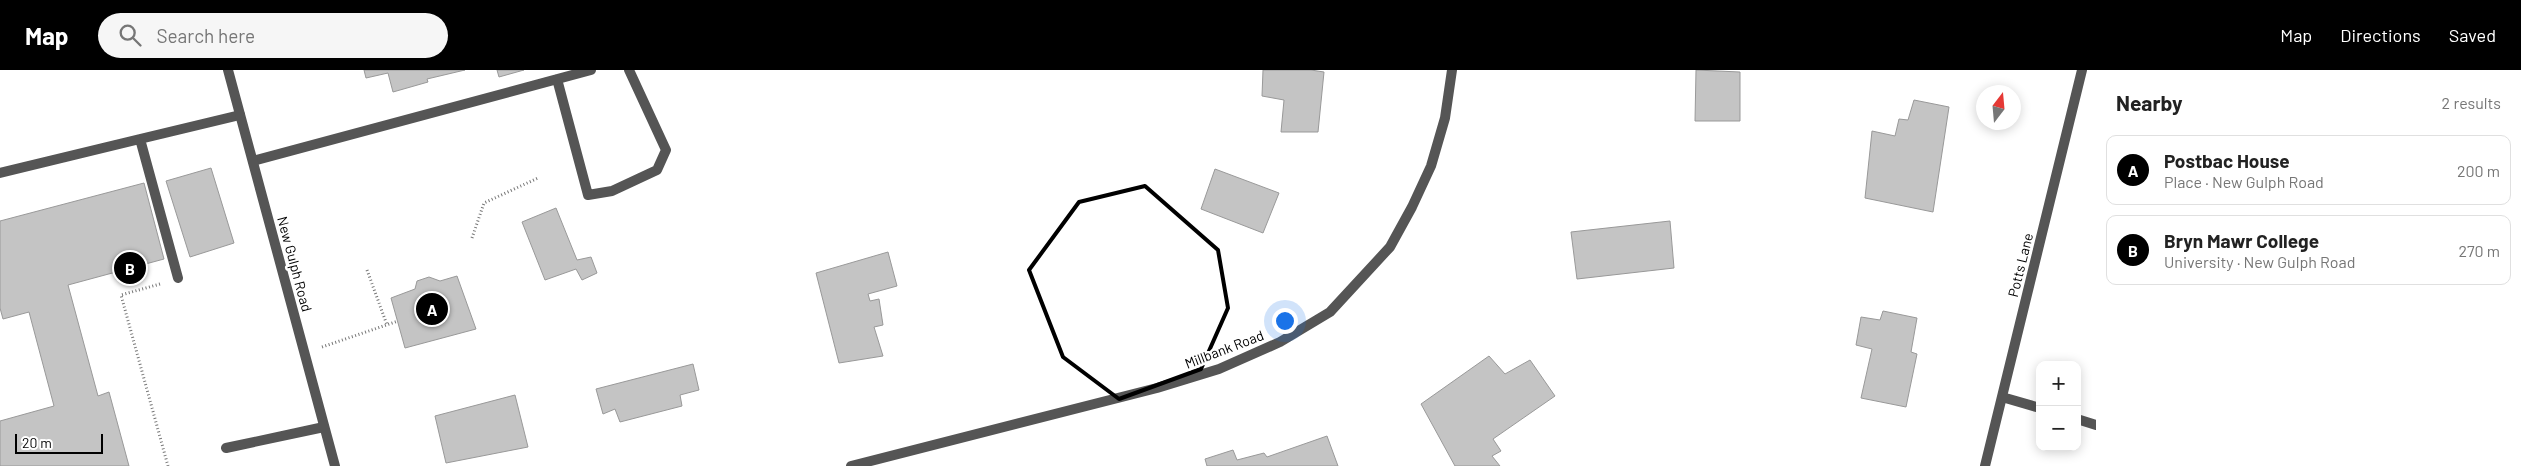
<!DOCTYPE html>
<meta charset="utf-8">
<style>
:root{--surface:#fff;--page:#f6f6f6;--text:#222;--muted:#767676;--line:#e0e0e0;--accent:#000}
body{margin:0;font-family:Barlow,sans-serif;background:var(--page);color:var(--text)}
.controls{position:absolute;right:15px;bottom:15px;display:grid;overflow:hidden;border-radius:10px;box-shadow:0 2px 12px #0003}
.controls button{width:45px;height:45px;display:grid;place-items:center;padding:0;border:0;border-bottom:1px solid var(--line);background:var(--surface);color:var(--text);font:25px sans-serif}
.compass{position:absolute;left:1976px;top:15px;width:45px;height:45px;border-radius:50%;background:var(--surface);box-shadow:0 2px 12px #0003;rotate:16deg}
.scale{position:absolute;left:15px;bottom:12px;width:88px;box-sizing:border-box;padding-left:5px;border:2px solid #000;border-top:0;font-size:14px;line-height:18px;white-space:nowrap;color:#000;-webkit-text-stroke:4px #fff;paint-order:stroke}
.you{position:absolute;left:1284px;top:250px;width:18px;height:18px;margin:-12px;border:4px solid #fff;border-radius:50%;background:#1a73e8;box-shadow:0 0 0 8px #1a73e833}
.badge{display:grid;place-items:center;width:32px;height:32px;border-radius:50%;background:var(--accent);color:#fff;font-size:16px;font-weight:700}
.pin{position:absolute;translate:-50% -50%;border:2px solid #fff;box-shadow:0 1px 5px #0006}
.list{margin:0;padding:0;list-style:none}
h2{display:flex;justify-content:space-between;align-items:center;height:65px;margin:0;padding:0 20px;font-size:21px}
h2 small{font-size:16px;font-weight:400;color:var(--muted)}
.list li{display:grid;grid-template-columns:32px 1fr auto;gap:15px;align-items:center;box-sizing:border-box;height:70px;margin:0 10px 10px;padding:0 10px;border:1px solid var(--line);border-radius:10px}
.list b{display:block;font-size:19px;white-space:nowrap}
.list p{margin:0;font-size:16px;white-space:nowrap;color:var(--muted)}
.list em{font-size:16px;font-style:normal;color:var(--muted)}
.icon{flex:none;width:28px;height:28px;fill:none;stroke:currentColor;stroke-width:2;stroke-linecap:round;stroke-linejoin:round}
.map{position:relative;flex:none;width:2096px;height:396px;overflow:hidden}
header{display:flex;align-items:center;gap:30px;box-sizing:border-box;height:70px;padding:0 25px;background:var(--accent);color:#fff}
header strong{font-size:24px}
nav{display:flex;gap:28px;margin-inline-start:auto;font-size:18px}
.search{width:350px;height:45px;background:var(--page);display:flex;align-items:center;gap:12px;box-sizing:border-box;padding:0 18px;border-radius:28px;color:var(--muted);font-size:19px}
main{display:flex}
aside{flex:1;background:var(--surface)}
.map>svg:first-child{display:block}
</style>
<header>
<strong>Map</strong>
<div class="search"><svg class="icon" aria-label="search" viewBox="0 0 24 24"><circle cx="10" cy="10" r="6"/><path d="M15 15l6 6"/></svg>Search here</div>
<nav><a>Map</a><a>Directions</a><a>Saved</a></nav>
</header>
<main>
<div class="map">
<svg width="2096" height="396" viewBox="0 0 2096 396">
<rect width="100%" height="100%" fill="#fff"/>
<path fill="#c4c4c4" stroke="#999" d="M 364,0 L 465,0 L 427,9 L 428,12 L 393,22 L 388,3 L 366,8 Z
M 497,0 L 524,0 L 499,7 Z
M 1263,0 L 1311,0 L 1324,2 L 1318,62 L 1281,62 L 1284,30 L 1262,26 Z
M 1696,0 L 1740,2 L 1740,51 L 1695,51 Z
M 1914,30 L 1949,37 L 1933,142 L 1865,128 L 1872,61 L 1895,66 L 1899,49 L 1908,50 Z
M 211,98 L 234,173 L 190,187 L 166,111 Z
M 1215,99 L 1279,123 L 1263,163 L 1201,139 Z
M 144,113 L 164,189 L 68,215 L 98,326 L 109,322 L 129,396 L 0,396 L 0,351 L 54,336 L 29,242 L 3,249 L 0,238 L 0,151 Z
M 556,138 L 577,190 L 591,187 L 597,203 L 582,210 L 576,199 L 545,210 L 522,152 Z
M 1670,151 L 1674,198 L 1577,209 L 1571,162 Z
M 888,182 L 897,216 L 868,224 L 870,231 L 879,229 L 883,255 L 874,257 L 883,286 L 839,293 L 816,203 Z
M 457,206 L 476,259 L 405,278 L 391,228 L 415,219 L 417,211 L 429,207 L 440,211 Z
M 1883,241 L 1917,248 L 1911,282 L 1917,284 L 1906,337 L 1861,328 L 1872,279 L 1856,275 L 1861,247 L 1880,250 Z
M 1489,286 L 1505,304 L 1530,290 L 1555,326 L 1493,369 L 1501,381 L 1492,386 L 1500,396 L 1455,396 L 1421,334 Z
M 693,294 L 699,320 L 680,325 L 682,336 L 620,352 L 615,339 L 603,344 L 596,319 Z
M 515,325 L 528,377 L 446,393 L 435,346 Z
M 1327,366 L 1338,396 L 1207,396 L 1205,389 L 1233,380 L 1237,390 L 1264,383 L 1267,387 Z"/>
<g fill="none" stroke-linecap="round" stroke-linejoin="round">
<path stroke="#777" stroke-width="3" stroke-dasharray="1 2.5" stroke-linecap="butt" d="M 472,168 L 484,133 L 538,108
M 367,200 L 387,255
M 160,214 L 121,225 L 168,396
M 322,277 L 398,251"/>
<path stroke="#555" stroke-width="10" d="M 557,9 L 588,125 L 612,121 L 657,100 L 666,80 L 629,0
M 253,91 L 591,0
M 0,103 L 140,69
M 178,208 L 140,69 L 240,45
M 226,378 L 324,357"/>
<path stroke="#555" stroke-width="10" d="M 228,0 L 335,396
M 2002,327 L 2040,338
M 2077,349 L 2096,355
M 851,396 L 1157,318 L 1219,299 L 1280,272 L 1330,242 L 1390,177 L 1412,137 L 1431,96 L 1445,48 L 1452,0
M 1985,396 L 2082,0"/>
</g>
<path fill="none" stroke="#000" stroke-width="4" stroke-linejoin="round" d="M 1145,116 L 1218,180 L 1228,238 L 1201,299 L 1119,329 L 1063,287 L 1029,200 L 1079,132 Z"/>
<g text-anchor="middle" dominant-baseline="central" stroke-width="5" stroke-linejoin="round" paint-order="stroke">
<g font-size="14" fill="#000" stroke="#fff">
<text transform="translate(295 194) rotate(75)">New Gulph Road</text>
<text transform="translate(2020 195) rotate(-76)">Potts Lane</text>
<text transform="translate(1224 279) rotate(-21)">Millbank Road</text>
</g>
</g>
</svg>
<div class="controls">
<button>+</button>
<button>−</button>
</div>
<svg class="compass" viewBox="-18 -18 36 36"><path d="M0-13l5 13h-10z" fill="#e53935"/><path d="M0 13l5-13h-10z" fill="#767676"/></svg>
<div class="scale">20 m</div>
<div class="you"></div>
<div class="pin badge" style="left:432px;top:239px">A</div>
<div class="pin badge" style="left:130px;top:198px">B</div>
</div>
<aside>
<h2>Nearby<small>2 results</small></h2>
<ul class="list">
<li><span class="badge">A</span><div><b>Postbac House</b><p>Place · New Gulph Road</p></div><em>200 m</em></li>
<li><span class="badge">B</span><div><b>Bryn Mawr College</b><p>University · New Gulph Road</p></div><em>270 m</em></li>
</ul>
</aside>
</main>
